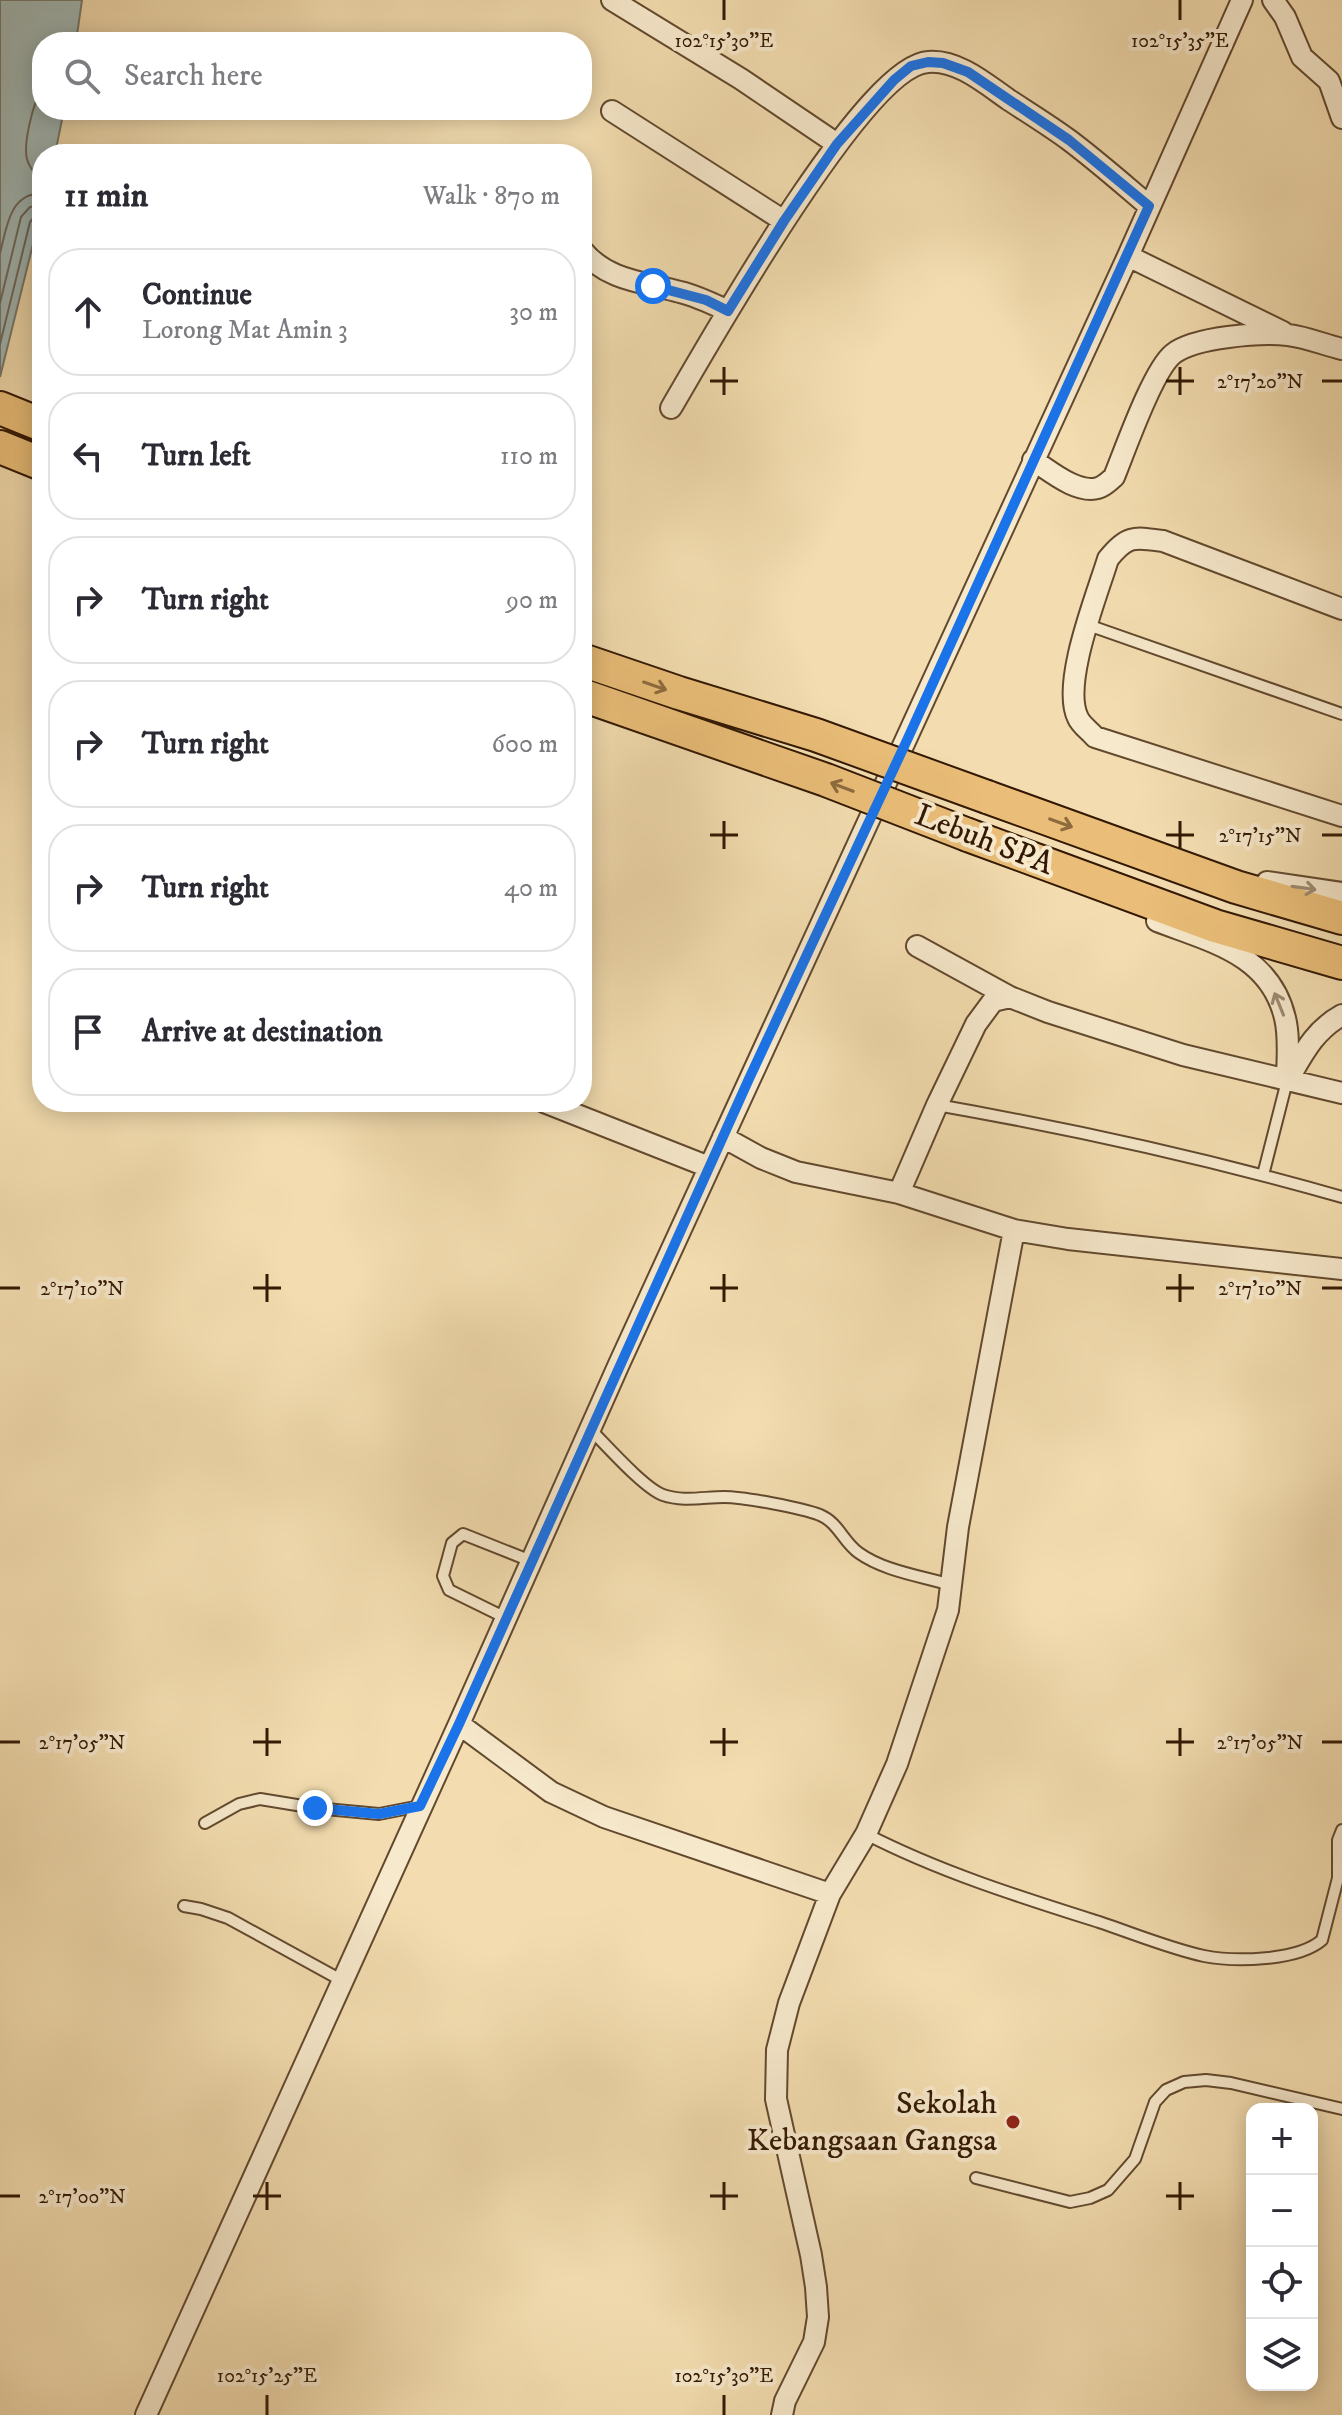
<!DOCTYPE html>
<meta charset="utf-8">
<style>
:root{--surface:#fff;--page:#f2f2f3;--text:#2b2b33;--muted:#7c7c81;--line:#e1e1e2}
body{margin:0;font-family:"IM FELL DW Pica",serif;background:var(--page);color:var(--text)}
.controls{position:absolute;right:24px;bottom:24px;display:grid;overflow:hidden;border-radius:16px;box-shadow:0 4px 20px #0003}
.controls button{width:72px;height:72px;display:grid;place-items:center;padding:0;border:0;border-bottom:2px solid var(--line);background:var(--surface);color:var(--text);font:40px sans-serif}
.stop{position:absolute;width:24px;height:24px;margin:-18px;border:6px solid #1a73e8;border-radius:50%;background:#fff}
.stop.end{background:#1a73e8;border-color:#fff;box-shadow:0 2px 8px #0008}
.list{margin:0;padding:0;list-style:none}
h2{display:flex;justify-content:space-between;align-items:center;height:104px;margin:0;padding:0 32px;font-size:34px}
h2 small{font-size:26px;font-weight:400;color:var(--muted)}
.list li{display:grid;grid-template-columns:52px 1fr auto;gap:24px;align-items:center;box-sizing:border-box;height:128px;margin:0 16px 16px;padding:0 16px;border:2px solid var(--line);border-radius:32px}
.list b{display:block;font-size:30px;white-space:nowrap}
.list p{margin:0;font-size:26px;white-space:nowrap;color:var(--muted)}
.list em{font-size:26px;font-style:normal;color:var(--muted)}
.icon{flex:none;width:44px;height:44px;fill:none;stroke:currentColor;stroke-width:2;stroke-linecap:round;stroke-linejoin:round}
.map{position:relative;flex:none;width:1342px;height:2415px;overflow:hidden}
.search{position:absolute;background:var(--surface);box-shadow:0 4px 20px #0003;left:32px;top:32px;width:560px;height:88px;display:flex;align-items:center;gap:20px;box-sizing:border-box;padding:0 28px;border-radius:32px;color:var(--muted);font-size:30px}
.panel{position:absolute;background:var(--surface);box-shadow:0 4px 20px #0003;left:32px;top:144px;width:560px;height:968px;border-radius:32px}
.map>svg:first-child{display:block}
</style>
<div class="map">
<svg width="1342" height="2415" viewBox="0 0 1342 2415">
<rect width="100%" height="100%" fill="#f3ddb0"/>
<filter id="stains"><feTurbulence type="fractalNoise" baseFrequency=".0025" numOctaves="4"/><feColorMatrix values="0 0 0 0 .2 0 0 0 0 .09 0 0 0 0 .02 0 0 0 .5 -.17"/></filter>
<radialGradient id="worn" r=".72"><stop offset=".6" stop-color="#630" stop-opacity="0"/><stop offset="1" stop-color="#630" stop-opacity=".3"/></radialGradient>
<path fill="#a1b9b7" stroke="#75796f" stroke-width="2" d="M 0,0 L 82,0 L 76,42 L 42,42 L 42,110 L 64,110 L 55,154 L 42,154 L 42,208 L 0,377 Z"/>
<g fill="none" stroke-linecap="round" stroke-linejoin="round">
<path stroke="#6a685d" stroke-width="2" d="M 42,90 C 33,102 23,144 27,159 C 29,168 35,174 42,180
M 0,253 C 7,227 9,194 42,193
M 0,303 L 21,217 L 30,207 L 42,205
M 0,344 L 30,222 L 35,216 L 42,215"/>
<g stroke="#62492e" stroke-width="14">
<path id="service" d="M 1088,625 L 1342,714
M 937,1105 C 1073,1129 1209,1159 1342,1197
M 1263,1175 L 1287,1081
M 591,1430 C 607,1446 644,1488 663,1495 C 683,1502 704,1497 724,1497 C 744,1497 802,1508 820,1515 C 839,1523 843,1542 859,1553 C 884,1571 921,1576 951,1585
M 506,1618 L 449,1590 L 443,1576 L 452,1543 L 463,1534 L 531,1561
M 205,1823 L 239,1804 L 260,1799 L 315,1808 L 379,1814 L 420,1806
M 866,1834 C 940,1872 1020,1897 1099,1922 C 1132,1933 1171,1949 1204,1956 C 1235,1962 1298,1961 1322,1940 L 1338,1878 L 1338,1840 L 1342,1830
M 184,1906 L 201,1909 L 228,1918 L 341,1980
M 976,2178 L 1070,2202 L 1090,2198 L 1108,2190 L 1135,2159 L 1155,2102 L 1166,2090 L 1184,2082 L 1206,2080 L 1231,2083 L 1342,2109"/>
</g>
<g stroke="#62492e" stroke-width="24">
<path id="minor" d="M 612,0 L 741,79 L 837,144
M 1273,0 L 1285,17 L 1302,57 L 1329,81 L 1342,118
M 612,111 L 784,221
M 582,250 C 607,281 644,282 680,292 C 697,296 713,304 728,311
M 1128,256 L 1283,332
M 671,408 C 707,347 864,66 928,62 C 957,59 986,84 1009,100 C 1029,113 1050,126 1069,140 C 1097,161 1123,184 1149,206
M 1033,460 C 1050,471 1077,494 1098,488 C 1105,486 1109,481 1114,477 C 1125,450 1153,370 1173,354 C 1194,337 1261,332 1288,335 C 1306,337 1325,345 1342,349
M 1342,609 L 1163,541 C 1134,537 1127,535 1108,559 C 1097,595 1061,684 1078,718 C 1081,725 1090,731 1095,737 L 1342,816
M 1267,882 L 1342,893
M 1157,921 C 1211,942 1270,954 1285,1018 C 1290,1038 1287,1061 1287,1081
M 917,946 L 1010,997 L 1048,1012 L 1183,1055 L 1342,1093
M 1289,1078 C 1304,1052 1315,1030 1342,1015
M 544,1102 L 709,1167
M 723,1137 L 761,1158 L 796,1172 L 899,1193 L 1014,1230 L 1068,1239 L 1342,1269
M 899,1193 L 937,1105 L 976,1024 L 993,1001 L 1010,997
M 459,1724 L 551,1792 L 604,1817 L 830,1894
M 146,2415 L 459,1724 L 619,1364 L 1128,256 L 1242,0
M 782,2415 L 785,2401 L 814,2342 L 818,2317 L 816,2287 L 811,2255 L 776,2099 L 777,2050 L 789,2003 L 830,1894 L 866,1834 L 897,1764 L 948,1610 L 958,1527 L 1014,1230"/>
</g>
<g stroke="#321803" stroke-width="36">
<path id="trunk" d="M 0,408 L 42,425
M 0,447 L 42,464
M 987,797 L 1236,887 L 1342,918
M 968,835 L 1215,926 L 1342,963"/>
</g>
<use href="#service" stroke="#f7e9cc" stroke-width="10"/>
<use href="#minor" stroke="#f7e9cc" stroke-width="20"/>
<use href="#trunk" stroke="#eabe78" stroke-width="32"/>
<g stroke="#321803" stroke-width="36" stroke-linecap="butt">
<path id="trunk-bridge" d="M 582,660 L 679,693 L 816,735 L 987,797
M 582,695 L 826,780 L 968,835"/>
</g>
<use href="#trunk-bridge" stroke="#eabe78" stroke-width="32"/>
</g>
<defs><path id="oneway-shaft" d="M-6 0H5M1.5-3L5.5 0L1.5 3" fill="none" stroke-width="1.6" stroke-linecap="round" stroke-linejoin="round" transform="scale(2)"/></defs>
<g stroke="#8e6b3e">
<use href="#oneway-shaft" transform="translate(655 686) rotate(19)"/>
<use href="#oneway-shaft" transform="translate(842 787) rotate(-159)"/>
<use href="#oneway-shaft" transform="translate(1061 823) rotate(20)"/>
</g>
<g stroke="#9e8b72">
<use href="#oneway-shaft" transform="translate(1304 888) rotate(8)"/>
<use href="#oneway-shaft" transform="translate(1279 1004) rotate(-112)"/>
</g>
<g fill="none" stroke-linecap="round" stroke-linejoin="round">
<path stroke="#1a73e8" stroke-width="10" d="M 315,1808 L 379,1814 L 420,1806 L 459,1724 L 748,1081 L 908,738 L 1149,206 L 1069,140 L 968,72 L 943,63 L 928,62 L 911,66 L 894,80 L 837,144 L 784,221 L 728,311 L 706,300 L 653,286"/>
</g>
<path fill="none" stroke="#321803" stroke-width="3" d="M 724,0 L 724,20M 1180,0 L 1180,20M 724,367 L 724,395M 1180,367 L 1180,395M 710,381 L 738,381M 1166,381 L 1194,381M 1322,381 L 1342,381M 724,821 L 724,849M 1180,821 L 1180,849M 710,835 L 738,835M 1166,835 L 1194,835M 1322,835 L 1342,835M 267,1274 L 267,1302M 724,1274 L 724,1302M 1180,1274 L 1180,1302M 0,1288 L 20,1288M 253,1288 L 281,1288M 710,1288 L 738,1288M 1166,1288 L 1194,1288M 1322,1288 L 1342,1288M 267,1728 L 267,1756M 724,1728 L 724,1756M 1180,1728 L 1180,1756M 0,1742 L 20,1742M 253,1742 L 281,1742M 710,1742 L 738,1742M 1166,1742 L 1194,1742M 1322,1742 L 1342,1742M 267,2182 L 267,2210M 724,2182 L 724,2210M 1180,2182 L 1180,2210M 0,2196 L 20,2196M 253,2196 L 281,2196M 710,2196 L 738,2196M 1166,2196 L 1194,2196M 267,2395 L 267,2415M 724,2395 L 724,2415"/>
<circle fill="#8f2418" stroke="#f7e9cc" stroke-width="3" cx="1013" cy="2122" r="8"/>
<g text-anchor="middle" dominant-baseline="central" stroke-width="8" stroke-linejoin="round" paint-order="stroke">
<g font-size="32" fill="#321803" stroke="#f7e9cc">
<text transform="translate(984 840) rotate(21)">Lebuh SPA</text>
</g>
<g font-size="32" fill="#321803" stroke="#f7e9cc" text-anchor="end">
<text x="997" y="2104">Sekolah<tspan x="997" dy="37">Kebangsaan Gangsa</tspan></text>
</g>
</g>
<g font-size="20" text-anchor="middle" fill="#321803" stroke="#f7e9cc" stroke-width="8" stroke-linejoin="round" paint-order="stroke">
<text x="724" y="47">102°15'30"E</text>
<text x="1180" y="47">102°15'35"E</text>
<text x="1260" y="388">2°17'20"N</text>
<text x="1260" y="842">2°17'15"N</text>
<text x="82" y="1295">2°17'10"N</text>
<text x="1260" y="1295">2°17'10"N</text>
<text x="82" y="1749">2°17'05"N</text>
<text x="1260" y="1749">2°17'05"N</text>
<text x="82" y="2203">2°17'00"N</text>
<text x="267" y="2382">102°15'25"E</text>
<text x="724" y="2382">102°15'30"E</text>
</g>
<rect width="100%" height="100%" filter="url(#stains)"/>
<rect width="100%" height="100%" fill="url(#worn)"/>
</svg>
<div class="controls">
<button>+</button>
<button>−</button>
<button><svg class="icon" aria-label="locate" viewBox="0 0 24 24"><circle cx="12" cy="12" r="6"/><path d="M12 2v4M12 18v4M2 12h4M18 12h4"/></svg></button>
<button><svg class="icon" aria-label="layers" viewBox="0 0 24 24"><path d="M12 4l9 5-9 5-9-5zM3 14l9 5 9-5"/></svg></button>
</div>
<div class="stop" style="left:653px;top:286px"></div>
<div class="stop end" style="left:315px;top:1808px"></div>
<div class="search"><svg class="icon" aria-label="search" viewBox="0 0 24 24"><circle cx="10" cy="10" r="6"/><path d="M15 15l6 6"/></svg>Search here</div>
<section class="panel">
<h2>11 min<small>Walk · 870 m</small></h2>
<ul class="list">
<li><svg class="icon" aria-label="ahead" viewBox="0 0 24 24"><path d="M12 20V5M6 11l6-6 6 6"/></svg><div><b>Continue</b><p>Lorong Mat Amin 3</p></div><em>30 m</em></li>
<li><svg class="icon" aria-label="left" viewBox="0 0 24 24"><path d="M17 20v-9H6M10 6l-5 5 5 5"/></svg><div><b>Turn left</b></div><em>110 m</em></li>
<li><svg class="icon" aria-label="right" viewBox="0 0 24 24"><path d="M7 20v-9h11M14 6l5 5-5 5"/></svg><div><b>Turn right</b></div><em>90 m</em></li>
<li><svg class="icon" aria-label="right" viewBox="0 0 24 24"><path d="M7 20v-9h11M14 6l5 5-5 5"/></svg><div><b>Turn right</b></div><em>600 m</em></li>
<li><svg class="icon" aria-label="right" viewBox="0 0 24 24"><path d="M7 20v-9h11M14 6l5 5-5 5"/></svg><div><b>Turn right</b></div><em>40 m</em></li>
<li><svg class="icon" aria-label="arrive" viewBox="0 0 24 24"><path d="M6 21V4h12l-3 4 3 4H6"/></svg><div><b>Arrive at destination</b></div></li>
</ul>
</section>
</div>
